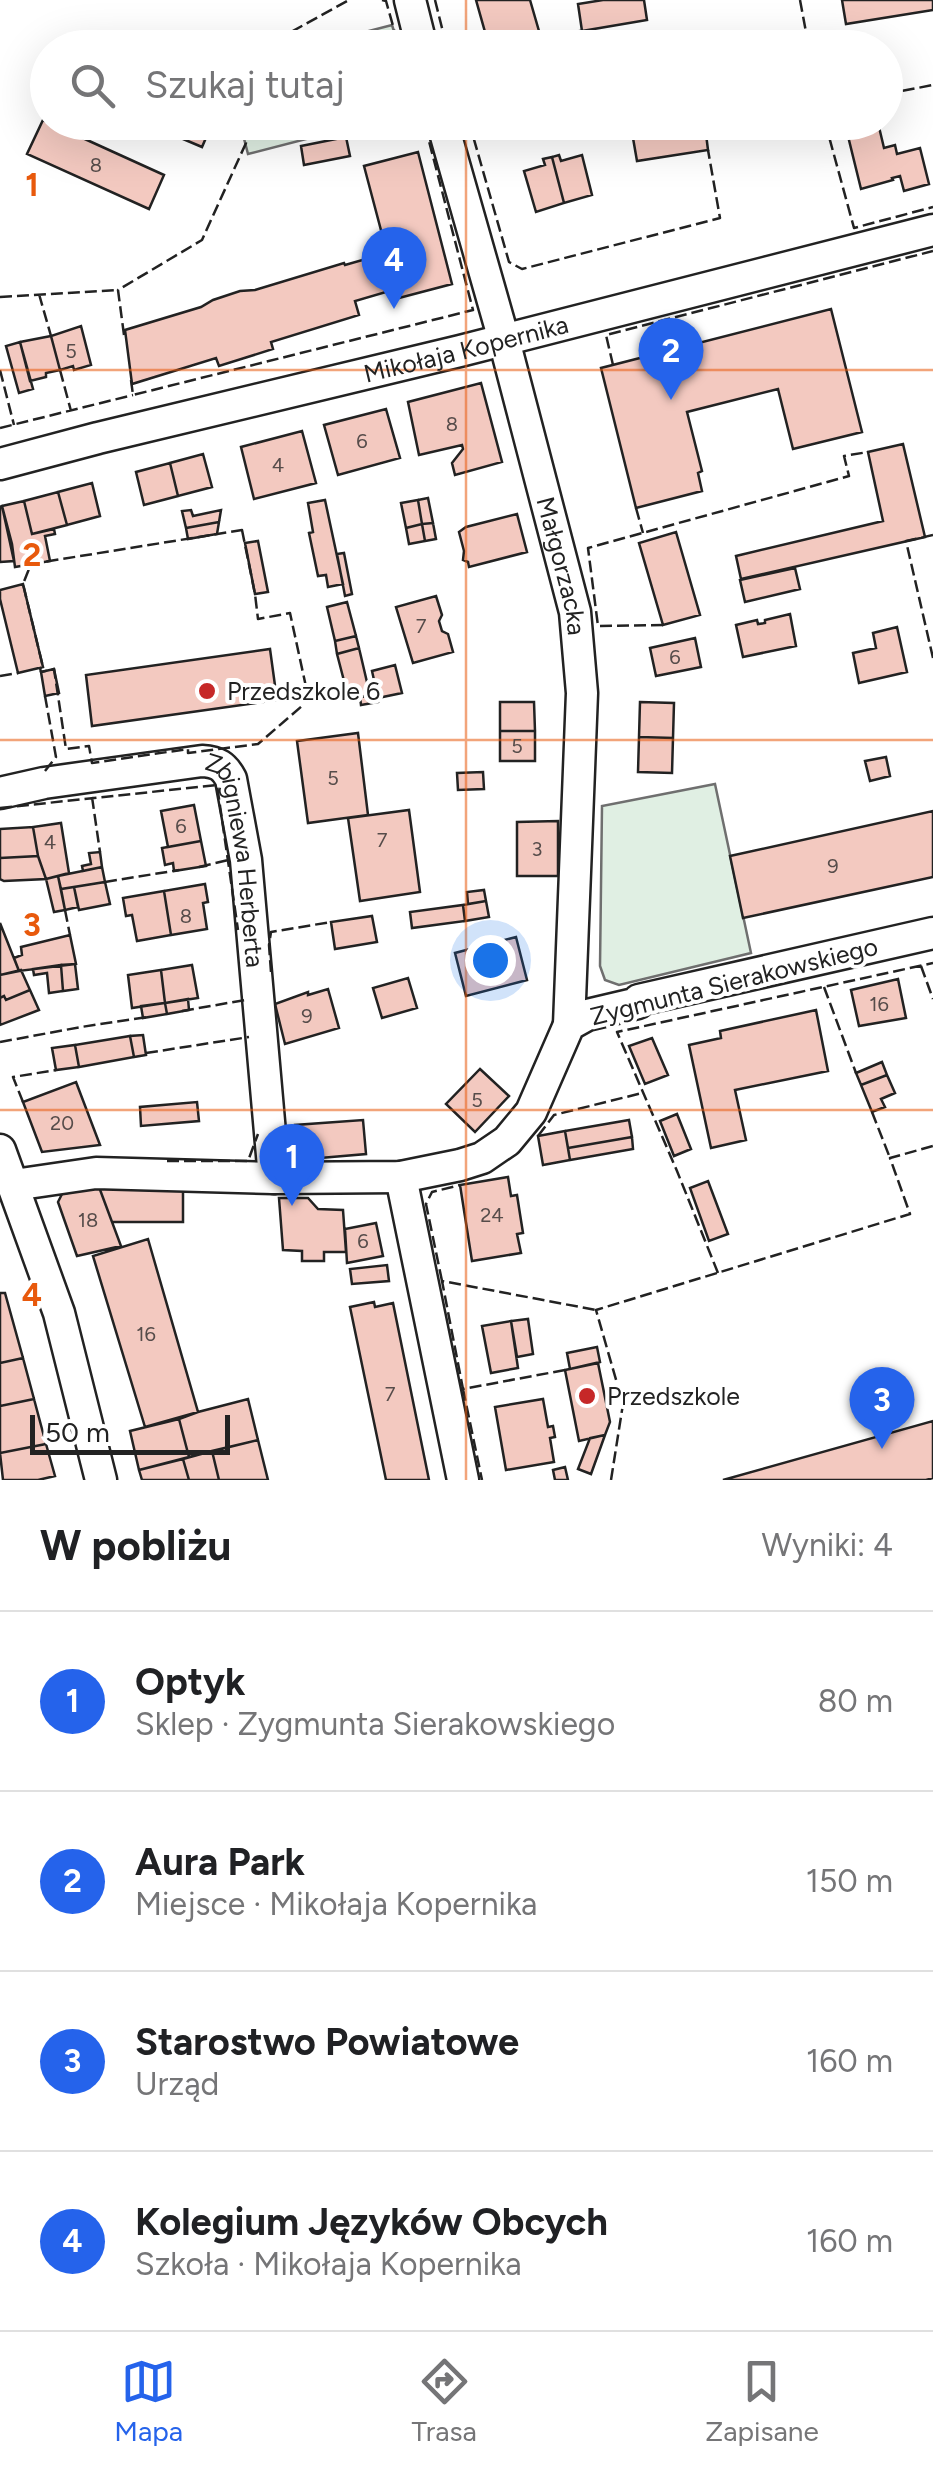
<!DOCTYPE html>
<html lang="pl">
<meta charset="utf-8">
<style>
:root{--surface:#fff;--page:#f2f2f2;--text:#202124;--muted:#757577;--line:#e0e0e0;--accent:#2563eb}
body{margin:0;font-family:Figtree,sans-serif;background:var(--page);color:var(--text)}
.scale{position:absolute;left:30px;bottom:25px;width:200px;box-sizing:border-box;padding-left:10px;border:5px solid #222;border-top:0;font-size:28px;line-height:35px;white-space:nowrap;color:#222;-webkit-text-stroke:8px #fff;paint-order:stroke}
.you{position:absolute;left:490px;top:960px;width:35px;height:35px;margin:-25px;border:8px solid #fff;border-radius:50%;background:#1a73e8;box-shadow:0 0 0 15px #1a73e833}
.badge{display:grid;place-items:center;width:65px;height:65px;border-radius:50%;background:var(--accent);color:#fff;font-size:32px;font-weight:700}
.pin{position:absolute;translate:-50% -82px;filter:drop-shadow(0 2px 5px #0008)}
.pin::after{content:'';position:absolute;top:52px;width:35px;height:30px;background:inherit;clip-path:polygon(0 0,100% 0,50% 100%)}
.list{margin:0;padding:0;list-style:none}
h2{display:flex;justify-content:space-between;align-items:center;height:130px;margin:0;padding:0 40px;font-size:42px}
h2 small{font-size:32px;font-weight:400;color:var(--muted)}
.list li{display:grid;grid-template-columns:65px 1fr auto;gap:30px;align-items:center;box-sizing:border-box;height:180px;padding:0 40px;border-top:2px solid var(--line)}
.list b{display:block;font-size:38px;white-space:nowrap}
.list p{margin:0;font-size:32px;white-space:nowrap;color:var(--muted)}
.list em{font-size:32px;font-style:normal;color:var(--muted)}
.icon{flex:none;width:55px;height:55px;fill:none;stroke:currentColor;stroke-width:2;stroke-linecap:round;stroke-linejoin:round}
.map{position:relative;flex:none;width:933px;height:1480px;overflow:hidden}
.search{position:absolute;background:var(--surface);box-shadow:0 10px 40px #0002;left:30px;right:30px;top:30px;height:110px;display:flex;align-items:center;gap:25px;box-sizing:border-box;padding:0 35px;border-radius:55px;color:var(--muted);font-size:38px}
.sheet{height:850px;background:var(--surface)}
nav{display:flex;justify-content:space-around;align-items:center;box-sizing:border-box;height:140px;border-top:2px solid var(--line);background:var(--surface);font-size:28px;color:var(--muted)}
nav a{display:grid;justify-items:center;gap:5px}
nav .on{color:var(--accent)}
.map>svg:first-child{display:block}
</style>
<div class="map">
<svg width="933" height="1480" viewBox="0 0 933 1480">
<rect width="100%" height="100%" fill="#fff"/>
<path fill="#e0efe3" stroke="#6f6f6f" stroke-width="2.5" d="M 392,25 L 399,47 L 307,47 Z
M 240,123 L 240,122 L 368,123 L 248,154 Z
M 715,784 L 751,953 L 619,985 L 605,980 L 600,966 L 602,806 Z"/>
<path fill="#f3c9c0" stroke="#222" stroke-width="2.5" d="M 476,0 L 530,0 L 541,38 L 489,46 Z
M 603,0 L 644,0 L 647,20 L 582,31 L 578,4 Z
M 842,0 L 933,0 L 933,10 L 846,24 Z
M 43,120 L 164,175 L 149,209 L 27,154 Z
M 182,122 L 212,124 L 202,147 L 176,136 Z
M 705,126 L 708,150 L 637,161 L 633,138 Z
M 879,127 L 884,148 L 895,145 L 897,154 L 920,148 L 929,184 L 904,191 L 900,176 L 892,178 L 893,180 L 861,189 L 848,136 Z
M 346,137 L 350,156 L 304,165 L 301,146 Z
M 418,152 L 452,284 L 399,298 L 396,289 L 355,301 L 359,315 L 271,342 L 273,349 L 219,366 L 216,358 L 132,384 L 125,330 L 201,307 L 213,300 L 240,291 L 255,290 L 344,263 L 345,265 L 387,253 L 364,166 Z
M 559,155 L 561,161 L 582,155 L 592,195 L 564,203 L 552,157 Z
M 552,157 L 564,203 L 536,212 L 524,171 L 545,165 L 543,159 Z
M 831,309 L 862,432 L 793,449 L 778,389 L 687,412 L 702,471 L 698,473 L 702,491 L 636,508 L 601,368 Z
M 81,326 L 91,365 L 74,370 L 73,366 L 60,370 L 51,336 Z
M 51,336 L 60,370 L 46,373 L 46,377 L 30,381 L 20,342 Z
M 20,342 L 33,389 L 19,393 L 6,346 Z
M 481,383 L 502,462 L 455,475 L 452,463 L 463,449 L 462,445 L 419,455 L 408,402 Z
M 386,409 L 400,458 L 338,475 L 324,425 Z
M 302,431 L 316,483 L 254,499 L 241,447 Z
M 903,444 L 925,537 L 741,579 L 736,556 L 883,521 L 868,452 Z
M 203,454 L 212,487 L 178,496 L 170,463 Z
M 170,463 L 178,496 L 144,505 L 136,472 Z
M 92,483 L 100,516 L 67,525 L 58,492 Z
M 58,492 L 67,525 L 32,534 L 24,501 Z
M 428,498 L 433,523 L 422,524 L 418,500 Z
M 325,500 L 343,584 L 328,587 L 326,575 L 318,576 L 309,533 L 313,532 L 308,503 Z
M 418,500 L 422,524 L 406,528 L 401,503 Z
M 24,501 L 32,534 L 54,529 L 55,534 L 45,536 L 50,561 L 15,567 L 12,544 L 2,506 Z
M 2,506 L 14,561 L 0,562 L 0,507 Z
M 191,510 L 193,516 L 221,510 L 219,522 L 186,528 L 182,511 Z
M 517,514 L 527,552 L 469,567 L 468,562 L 463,560 L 464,551 L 459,532 L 466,527 Z
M 219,522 L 217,534 L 188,539 L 186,528 Z
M 433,523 L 436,539 L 425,541 L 422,524 Z
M 422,524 L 425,541 L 409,544 L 406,528 Z
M 676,532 L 700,615 L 663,625 L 639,543 Z
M 258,541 L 268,592 L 255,594 L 245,543 Z
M 344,553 L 352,594 L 345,596 L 337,554 Z
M 795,568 L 800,589 L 745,602 L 740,580 Z
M 23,584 L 43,667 L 18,673 L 0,599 L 0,590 Z
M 436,596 L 442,615 L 439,621 L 442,631 L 448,634 L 453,652 L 413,663 L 396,607 Z
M 347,602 L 356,636 L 335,641 L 327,607 Z
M 790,614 L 796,646 L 743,657 L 736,625 L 757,620 L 758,624 L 765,623 L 765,620 Z
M 897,627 L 907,672 L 859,683 L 853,653 L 876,648 L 873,633 Z
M 356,636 L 359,648 L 337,654 L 335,641 Z
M 695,638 L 701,667 L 656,676 L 650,648 Z
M 359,648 L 370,695 L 349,700 L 337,654 Z
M 270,649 L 277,700 L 92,726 L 86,675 Z
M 395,665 L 402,693 L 378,698 L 372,671 Z
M 54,669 L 59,693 L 45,696 L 41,672 Z
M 377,694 L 378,702 L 361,705 L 360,697 Z
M 500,702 L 534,702 L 535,731 L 500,731 Z
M 640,702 L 674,703 L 673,738 L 639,737 Z
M 500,731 L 535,731 L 535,761 L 500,761 Z
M 358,733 L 368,815 L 308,823 L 297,741 Z
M 639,737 L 673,738 L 672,773 L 638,772 Z
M 886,757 L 890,776 L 870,781 L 865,761 Z
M 483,772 L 484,789 L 458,790 L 457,773 Z
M 194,805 L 201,841 L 168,847 L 161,811 Z
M 409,810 L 420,892 L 360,901 L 348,818 Z
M 933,811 L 933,877 L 743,918 L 730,856 Z
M 558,821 L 558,876 L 517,876 L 517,822 Z
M 61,823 L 69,873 L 46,879 L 38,856 L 33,827 Z
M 33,827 L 38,856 L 0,858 L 0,829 Z
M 201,841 L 206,866 L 174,871 L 173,863 L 165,865 L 162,848 Z
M 100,852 L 102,867 L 83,871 L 82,866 L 91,864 L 89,853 Z
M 38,856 L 46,879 L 4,881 L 0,879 L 0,858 Z
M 102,867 L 105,882 L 61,889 L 58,876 Z
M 58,876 L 65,910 L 54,912 L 46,879 Z
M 105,882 L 110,904 L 79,910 L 74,887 Z
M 205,884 L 208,902 L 203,903 L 207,929 L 171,935 L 164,891 Z
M 74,887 L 78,907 L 65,910 L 61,889 Z
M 484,890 L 486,901 L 468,904 L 467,892 Z
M 164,891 L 171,935 L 137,941 L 132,915 L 126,916 L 123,898 Z
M 486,901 L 489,917 L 465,921 L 463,905 Z
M 463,905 L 465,921 L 412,928 L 410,912 Z
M 372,916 L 377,942 L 335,949 L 331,922 Z
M 0,923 L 19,971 L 0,975 Z
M 70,935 L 76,964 L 19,971 L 14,958 L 22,955 L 21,947 Z
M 516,937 L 527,980 L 466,996 L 455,953 Z
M 75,964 L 78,989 L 63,991 L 61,965 Z
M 61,965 L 63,991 L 49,993 L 47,973 L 34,975 L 33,969 Z
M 192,965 L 198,998 L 165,1003 L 161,970 Z
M 21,970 L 30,990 L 6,1000 L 4,996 L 0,998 L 0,975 Z
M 161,970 L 165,1003 L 132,1008 L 128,975 Z
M 408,978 L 417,1008 L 382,1018 L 373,988 Z
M 898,979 L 906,1018 L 859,1026 L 851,990 Z
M 328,989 L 339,1028 L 285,1044 L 275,1004 L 308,992 L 308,995 Z
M 30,990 L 39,1010 L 0,1025 L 0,998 L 4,996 L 6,1000 Z
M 188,999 L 189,1010 L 167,1014 L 165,1003 Z
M 165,1003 L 167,1014 L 143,1018 L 141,1006 Z
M 816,1010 L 828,1071 L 735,1090 L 746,1140 L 711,1148 L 689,1045 L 721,1038 L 720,1031 Z
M 143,1035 L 146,1055 L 134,1057 L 130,1036 Z
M 130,1036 L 134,1057 L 79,1067 L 75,1045 Z
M 652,1038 L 668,1075 L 645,1084 L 629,1046 Z
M 75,1045 L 79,1067 L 56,1070 L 52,1048 Z
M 882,1062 L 887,1075 L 861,1085 L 856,1073 Z
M 480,1069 L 509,1096 L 475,1132 L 446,1104 Z
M 887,1075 L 895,1093 L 881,1099 L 885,1107 L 872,1112 L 861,1085 Z
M 76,1082 L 100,1145 L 42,1152 L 23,1102 Z
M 197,1102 L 199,1121 L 141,1126 L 140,1107 Z
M 677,1114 L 691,1149 L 674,1156 L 660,1121 Z
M 363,1120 L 366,1154 L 297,1160 L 295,1125 Z
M 629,1120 L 632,1137 L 568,1148 L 565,1131 Z
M 565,1131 L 570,1160 L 543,1165 L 538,1136 Z
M 632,1137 L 633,1149 L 570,1160 L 568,1148 Z
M 508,1177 L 511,1196 L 517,1195 L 523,1233 L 517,1234 L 521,1253 L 472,1261 L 460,1185 Z
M 708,1181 L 728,1234 L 709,1241 L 690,1188 Z
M 183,1186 L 183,1222 L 112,1222 L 99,1187 Z
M 99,1187 L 121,1246 L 77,1256 L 58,1202 L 62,1194 Z
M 279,1198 L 308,1198 L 318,1209 L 343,1210 L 346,1252 L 324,1252 L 324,1261 L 302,1261 L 302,1251 L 283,1250 Z
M 376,1223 L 383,1256 L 347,1263 L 345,1229 Z
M 148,1239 L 198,1412 L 145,1427 L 93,1256 Z
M 387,1265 L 389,1281 L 352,1284 L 350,1269 Z
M 0,1293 L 5,1293 L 23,1358 L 0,1363 Z
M 374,1302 L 375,1307 L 393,1303 L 429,1480 L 386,1480 L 350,1307 Z
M 528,1319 L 533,1354 L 517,1357 L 511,1321 Z
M 511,1321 L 518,1368 L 491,1373 L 482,1326 Z
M 597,1347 L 600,1362 L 570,1369 L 567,1353 Z
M 23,1358 L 34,1399 L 0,1406 L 0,1363 Z
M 598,1363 L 610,1422 L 605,1435 L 579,1441 L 565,1370 Z
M 34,1399 L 46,1444 L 0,1453 L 0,1406 Z
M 248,1399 L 258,1440 L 189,1457 L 179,1419 L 198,1412 Z
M 543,1399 L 548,1427 L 553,1426 L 555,1437 L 550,1438 L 554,1462 L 506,1470 L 495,1407 Z
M 179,1419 L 189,1457 L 139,1470 L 130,1431 Z
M 933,1421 L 933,1478 L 926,1480 L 723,1480 Z
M 605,1435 L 591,1474 L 578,1469 L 590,1438 Z
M 258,1440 L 268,1480 L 219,1480 L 212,1451 Z
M 46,1444 L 55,1476 L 38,1480 L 3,1480 L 0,1453 Z
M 212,1451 L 219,1480 L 189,1480 L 183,1459 Z
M 183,1459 L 189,1480 L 142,1480 L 139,1470 Z
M 565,1467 L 568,1480 L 555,1480 L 553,1470 Z"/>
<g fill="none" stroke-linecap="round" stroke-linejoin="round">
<g stroke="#222" stroke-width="35">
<g id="minor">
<path d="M 410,0 L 422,48"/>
<path id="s1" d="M 442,122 L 504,340 L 575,612 L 582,693 L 569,1025"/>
<path id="s2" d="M 0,464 L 98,438 L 460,351 L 933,230"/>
<path id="s3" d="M 0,793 L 44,783 L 202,761 C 218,762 224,766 231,779 L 246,860 L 274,1178"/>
<path d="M 0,1150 L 59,1313 L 101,1480"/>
<path d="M 401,1177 L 463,1480"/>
<path d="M 14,1185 L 96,1173 L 274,1178 L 401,1177 L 460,1165 L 482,1158 L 507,1141 L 531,1112 L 569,1025 L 587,1015 L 638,1003 L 639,1000 L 933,933"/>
</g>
</g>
<use href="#minor" stroke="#fff" stroke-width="30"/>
<path stroke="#222" stroke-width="2.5" stroke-dasharray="12 5" stroke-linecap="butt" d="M 382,0 L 386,1 L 397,40 L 403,41 L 405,48
M 435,0 L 447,48
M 800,0 L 809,48
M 536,38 L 586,30
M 262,48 L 349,0
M 886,94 L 933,85
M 469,122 L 509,262 L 522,269 L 720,218 L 708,150
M 825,122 L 854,228 L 933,207
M 39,294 L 51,336
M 0,297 L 118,290
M 124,335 L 118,290 L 202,240 L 246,143 L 240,122
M 613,365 L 606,335 L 933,251
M 0,370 L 14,425
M 60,370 L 71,411
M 131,380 L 133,395 L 473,310 L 424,122
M 0,428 L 133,395
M 636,508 L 643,533
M 242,530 L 255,594 L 258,619 L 290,613 L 308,696 L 302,706 L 258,744 L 188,753 L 188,749 L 92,763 L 89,746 L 66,749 L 54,669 L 41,672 L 40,668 L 43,667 L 23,584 L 31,564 Z
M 933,535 L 906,541 L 933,658
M 663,625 L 598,626 L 588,548 L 849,476 L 844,456 L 868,452
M 0,676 L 18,673
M 45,696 L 56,757 L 45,771
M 92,797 L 100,852
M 0,808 L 217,785 L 238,930
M 199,867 L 228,860
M 105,882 L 179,870
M 65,910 L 70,935
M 921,966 L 933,999
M 271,972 L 269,945 L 271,932 L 331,922
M 824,987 L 856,1073
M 182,1011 L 245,1000
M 0,1042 L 81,1027 L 148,1017
M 146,1053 L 249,1037
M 23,1102 L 13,1077 L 56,1070
M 872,1112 L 890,1158
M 284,1131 L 289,1152 L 297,1156
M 538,1136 L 554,1115 L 642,1093
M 167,1161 L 248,1161 L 258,1134
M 718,1273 L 677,1171 L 617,1032 L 933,963
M 442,1281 L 426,1204 L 432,1192 L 460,1185
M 565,1370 L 463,1389 L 442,1281 L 596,1310
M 463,1389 L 482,1480
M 611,1480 L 623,1404 L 596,1310 L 910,1214 L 890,1158 L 933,1146"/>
</g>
<path fill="none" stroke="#e8590c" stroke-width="2.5" stroke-opacity="0.55" d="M 466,0 L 466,48M 466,122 L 466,1480M 0,370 L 933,370M 0,740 L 933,740M 0,1110 L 933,1110"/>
<g fill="#c62828" stroke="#fff" stroke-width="4">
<circle cx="207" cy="691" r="10"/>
<circle cx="587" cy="1396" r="10"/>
</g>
<g text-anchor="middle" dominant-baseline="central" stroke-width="8" stroke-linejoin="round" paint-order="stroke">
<g font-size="20" fill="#564c4a">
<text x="96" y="165">8</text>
<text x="71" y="351">5</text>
<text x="452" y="424">8</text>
<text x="362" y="441">6</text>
<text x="278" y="465">4</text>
<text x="421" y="626">7</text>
<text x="675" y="657">6</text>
<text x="517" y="746">5</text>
<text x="333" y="778">5</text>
<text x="181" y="826">6</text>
<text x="382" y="840">7</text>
<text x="50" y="842">4</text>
<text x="537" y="849">3</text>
<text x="833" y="866">9</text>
<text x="186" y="916">8</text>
<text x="879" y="1004">16</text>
<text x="307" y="1016">9</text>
<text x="477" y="1100">5</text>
<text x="62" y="1123">20</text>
<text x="492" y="1215">24</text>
<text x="88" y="1220">18</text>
<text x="363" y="1241">6</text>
<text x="146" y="1334">16</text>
<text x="390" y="1394">7</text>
</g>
<g font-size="25" fill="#222" stroke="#fff">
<text stroke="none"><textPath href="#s2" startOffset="480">Mikołaja Kopernika</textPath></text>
<text stroke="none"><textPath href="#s1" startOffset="460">Małgorzacka</textPath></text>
<text stroke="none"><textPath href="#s3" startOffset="320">Zbigniewa Herberta</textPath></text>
<text transform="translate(734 981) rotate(-14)">Zygmunta Sierakowskiego</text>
</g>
<g font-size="25" fill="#222" stroke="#fff" text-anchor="start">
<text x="227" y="691">Przedszkole 6</text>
<text x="607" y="1396">Przedszkole</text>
</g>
</g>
<g font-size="32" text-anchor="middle" font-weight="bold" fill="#e8590c" stroke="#fff" stroke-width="8" stroke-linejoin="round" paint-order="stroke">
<text x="32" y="196">1</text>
<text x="32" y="566">2</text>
<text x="32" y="936">3</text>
<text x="32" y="1306">4</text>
</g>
</svg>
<div class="scale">50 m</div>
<div class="you"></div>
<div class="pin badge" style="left:292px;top:1206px">1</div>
<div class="pin badge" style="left:671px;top:400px">2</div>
<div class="pin badge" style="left:882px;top:1449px">3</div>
<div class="pin badge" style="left:394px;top:309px">4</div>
<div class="search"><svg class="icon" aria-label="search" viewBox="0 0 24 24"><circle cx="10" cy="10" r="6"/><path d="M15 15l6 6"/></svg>Szukaj tutaj</div>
</div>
<section class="sheet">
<h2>W pobliżu<small>Wyniki: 4</small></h2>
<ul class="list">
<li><span class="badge">1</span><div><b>Optyk</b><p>Sklep · Zygmunta Sierakowskiego</p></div><em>80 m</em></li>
<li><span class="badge">2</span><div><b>Aura Park</b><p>Miejsce · Mikołaja Kopernika</p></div><em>150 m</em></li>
<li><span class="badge">3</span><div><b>Starostwo Powiatowe</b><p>Urząd</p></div><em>160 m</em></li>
<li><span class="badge">4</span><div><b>Kolegium Języków Obcych</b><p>Szkoła · Mikołaja Kopernika</p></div><em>160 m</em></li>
</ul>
</section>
<nav>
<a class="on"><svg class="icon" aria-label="map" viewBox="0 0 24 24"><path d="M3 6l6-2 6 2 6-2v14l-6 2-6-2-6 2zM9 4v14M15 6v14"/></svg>Mapa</a>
<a><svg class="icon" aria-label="directions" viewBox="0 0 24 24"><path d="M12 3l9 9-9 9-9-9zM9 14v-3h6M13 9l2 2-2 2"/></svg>Trasa</a>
<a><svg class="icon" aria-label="saved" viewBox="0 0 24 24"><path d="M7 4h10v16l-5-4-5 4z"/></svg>Zapisane</a>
</nav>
